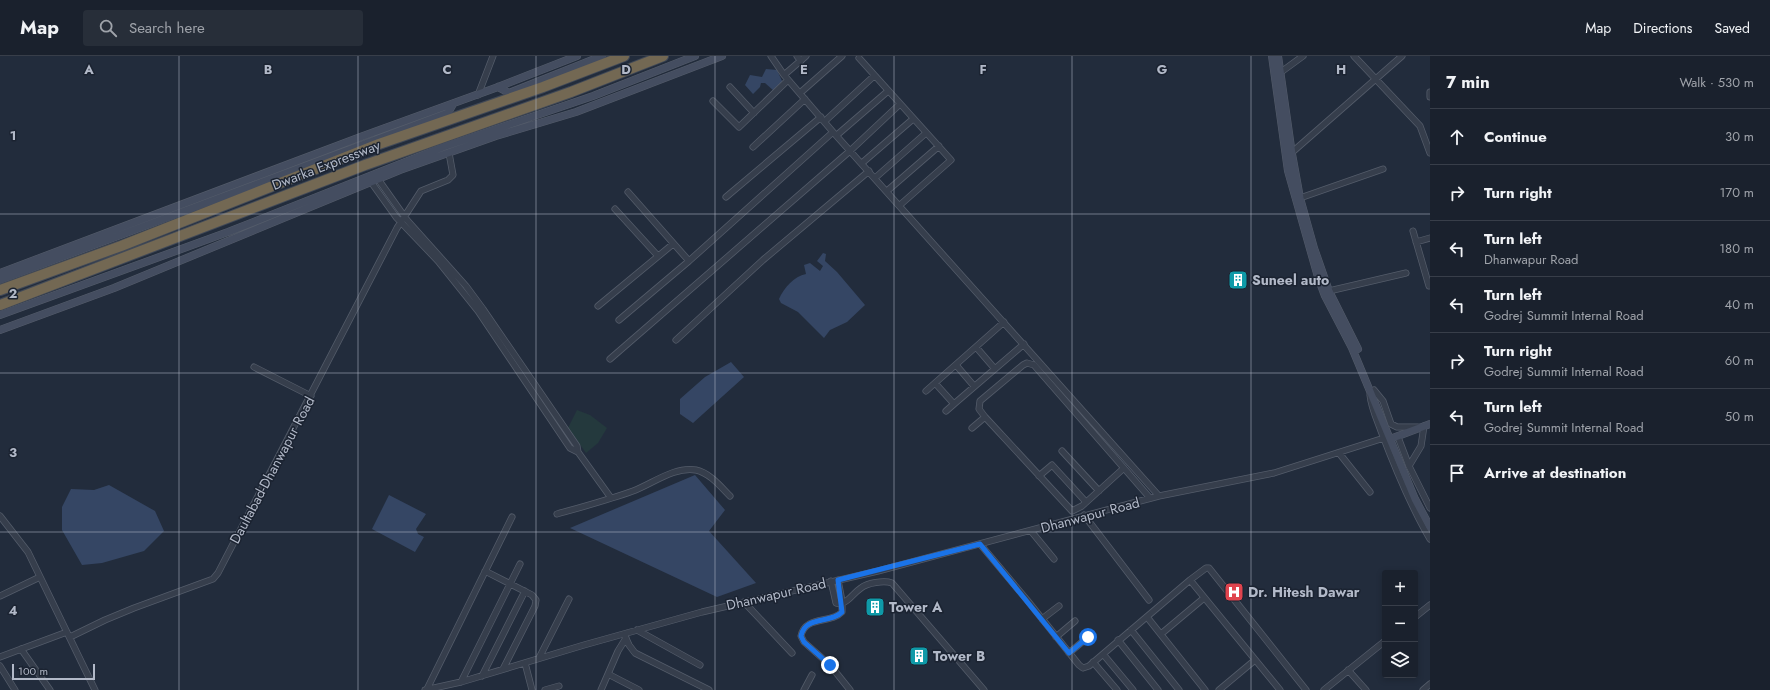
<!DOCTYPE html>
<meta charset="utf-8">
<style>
:root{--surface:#1a212d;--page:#272e39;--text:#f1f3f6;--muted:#9fa3aa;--line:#383e49}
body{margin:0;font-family:Jost,sans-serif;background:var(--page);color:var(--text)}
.controls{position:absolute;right:12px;bottom:12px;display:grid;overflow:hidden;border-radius:4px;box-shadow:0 2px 6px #0003}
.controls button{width:36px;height:36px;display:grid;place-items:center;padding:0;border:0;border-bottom:1px solid var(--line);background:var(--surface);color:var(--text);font:20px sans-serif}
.scale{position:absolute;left:12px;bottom:10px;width:83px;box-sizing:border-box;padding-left:4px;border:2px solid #b2b9c8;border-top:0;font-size:11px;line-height:14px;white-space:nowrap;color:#b2b9c8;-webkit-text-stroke:3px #1b2331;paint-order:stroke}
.stop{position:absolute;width:12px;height:12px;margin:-9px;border:3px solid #1a73e8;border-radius:50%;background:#fff}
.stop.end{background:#1a73e8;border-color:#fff;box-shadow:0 1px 4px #0008}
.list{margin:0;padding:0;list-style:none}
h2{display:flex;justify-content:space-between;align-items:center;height:52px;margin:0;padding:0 16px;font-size:17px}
h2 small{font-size:13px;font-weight:400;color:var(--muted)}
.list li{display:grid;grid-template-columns:26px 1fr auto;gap:12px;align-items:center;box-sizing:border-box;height:56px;padding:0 16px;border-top:1px solid var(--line)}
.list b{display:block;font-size:15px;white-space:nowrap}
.list p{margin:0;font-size:13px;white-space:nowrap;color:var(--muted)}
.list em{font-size:13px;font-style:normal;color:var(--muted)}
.icon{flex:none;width:22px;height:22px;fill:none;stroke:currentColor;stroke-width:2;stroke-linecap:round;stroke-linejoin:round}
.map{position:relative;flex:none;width:1430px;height:634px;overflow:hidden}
header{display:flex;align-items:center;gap:24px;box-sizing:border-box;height:56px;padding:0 20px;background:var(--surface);border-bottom:1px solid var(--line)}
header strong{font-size:19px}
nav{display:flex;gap:22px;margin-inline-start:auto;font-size:14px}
.search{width:280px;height:36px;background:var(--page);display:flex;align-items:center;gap:10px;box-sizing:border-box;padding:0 14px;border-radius:4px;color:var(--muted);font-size:15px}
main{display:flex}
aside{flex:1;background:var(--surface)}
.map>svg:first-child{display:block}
</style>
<header>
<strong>Map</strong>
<div class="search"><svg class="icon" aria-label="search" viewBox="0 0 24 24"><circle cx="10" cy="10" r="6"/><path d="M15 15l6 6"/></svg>Search here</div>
<nav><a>Map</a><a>Directions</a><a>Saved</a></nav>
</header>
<main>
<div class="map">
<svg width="1430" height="634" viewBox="0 0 1430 634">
<rect width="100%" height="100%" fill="#222c3c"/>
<path fill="#24393d" d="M 577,354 L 590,359 L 607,372 L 598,387 L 586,397 L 568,372 Z"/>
<path fill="#354664" d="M 766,13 L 777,14 L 783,27 L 774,35 L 765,27 L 761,27 L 760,31 L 753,38 L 745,29 L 750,19 L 762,21 Z
M 823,197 L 826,198 L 825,205 L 837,216 L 865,249 L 847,266 L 830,274 L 824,282 L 798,256 L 781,247 L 779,243 C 784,232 794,220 806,218 L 804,209 L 810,207 L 820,215 L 823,210 L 817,205 Z
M 731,306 L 744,321 L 693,367 L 680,358 L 680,343 L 705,321 Z
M 695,419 L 725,454 L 709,475 L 756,527 L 717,541 L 570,472 Z
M 109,429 L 155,455 L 164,475 L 144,495 L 102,507 L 82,509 L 62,474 L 62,451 L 71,433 L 94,434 Z
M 389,439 L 426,458 L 416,473 L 418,478 L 424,481 L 415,496 L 372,473 Z"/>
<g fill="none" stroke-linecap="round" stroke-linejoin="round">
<g stroke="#545c6a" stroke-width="7">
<path id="street" d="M 771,0 L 784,19 L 833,76 L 1159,440
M 797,0 L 801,5
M 1354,0 L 1420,70 L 1430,97
M 859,2 L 951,104 L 900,149
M 784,19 L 806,0
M 1277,19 L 1303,0
M 730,31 L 754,57
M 1430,36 L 1430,41
M 800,37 L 842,0
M 478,39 L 493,0
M 713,45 L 739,71 L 788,24
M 825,65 L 874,20
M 837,79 L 888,35
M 753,91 L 805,43
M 1289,99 L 1402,0
M 862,107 L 913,63
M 875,122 L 926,77
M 378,123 L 407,164 L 466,230 L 483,253 L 577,390 L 578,396
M 371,126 L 396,161 L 438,205 L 478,255 L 570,392 L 578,396 L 611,442
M 887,135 L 939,90
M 628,136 L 689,205
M 726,141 L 821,61
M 1300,142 L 1383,113
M 615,153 L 658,200
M 1413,175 L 1429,230
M 1416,186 L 1430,182
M 1329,235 L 1406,217
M 598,250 L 673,188
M 619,264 L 689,205 L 833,76
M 1004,266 L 935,327 L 954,348 L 1024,288
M 676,284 L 763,204 L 869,115
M 976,291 L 995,313
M 610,303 L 851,94 L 900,48
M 956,309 L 974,330
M 254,311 L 311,340
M 1374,334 L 1383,345 L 1391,368 L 1397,371 L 1418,371
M 926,335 L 935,327
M 1370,339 C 1371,351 1377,364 1381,375 C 1395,412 1410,449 1430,483
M 946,355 L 954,348
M 985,361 L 979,353 L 980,345 L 1023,309 L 1027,307 L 1034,309 L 1150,442
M 972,372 L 985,361 L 1072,455 L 1082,450 L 1124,412
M 1398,381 L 1409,410 L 1430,452
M 1062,395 L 1099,435
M 1339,397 L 1370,436
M 1409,410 L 1421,390 L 1424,370
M 1039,420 L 1052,409 L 1086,446
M 557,458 C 582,451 608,444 633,435 C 652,428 675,410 696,414 C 710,417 721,431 730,440
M 1084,459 L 1149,544
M 0,460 L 28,496 L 95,634
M 1031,475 L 1054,503
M 980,488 L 1027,544 L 1079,609 L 1083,612 L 1089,610 L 1190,524 L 1206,512 L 1209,512 L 1306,634
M 485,515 L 532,539 L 536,544 L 535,550 L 503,613
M 838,524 L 842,545 L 842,556 C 831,568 805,559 801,580 L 804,586 L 830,609 L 850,634
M 1190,524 L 1280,634
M 831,525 L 836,547 L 841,548
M 0,540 L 40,521
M 744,546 L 792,597
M 841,548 C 851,544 852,538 861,532 C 867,527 884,524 892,527 L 984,634
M 1147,561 L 1205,634
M 1415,561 L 1430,549
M 1042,563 L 1059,550
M 637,574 L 700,609
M 1131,574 L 1179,634
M 624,578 L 629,589 L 635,597 L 709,634
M 1161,578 L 1204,542
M 70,581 L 105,564 L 134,552 L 213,523 L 218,517 L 397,172 L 421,135 L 448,124 L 453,119 L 449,97
M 1056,581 L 1075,565
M 1118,584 L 1158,634
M 21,593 L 50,634
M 1069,597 L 1088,581
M 1103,598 L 1133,634
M 0,601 L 67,576
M 539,602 L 569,543
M 1093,606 L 1117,634
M 525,607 L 532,634
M 0,610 L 15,634
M 1348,614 L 1366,634
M 608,618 L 639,634
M 482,620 L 525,535
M 461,626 L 520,508
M 427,633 L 512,461
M 425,634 L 461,626 L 584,589 L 702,556 L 878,515 L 1159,440 L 1274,417 L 1384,382
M 545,634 L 559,630
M 601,634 L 618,595 L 626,582
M 804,634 L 812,619
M 1219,634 L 1255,604
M 1324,634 L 1385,585
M 1423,634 L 1430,628"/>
</g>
<g stroke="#545c6a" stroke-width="8">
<path id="secondary" d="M 1272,0 L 1288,115 L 1318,221 L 1325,240 L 1352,292 L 1415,443 L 1430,471
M 1278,0 L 1292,98 L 1300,142 L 1314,192 L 1329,235 L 1358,293
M 498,31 L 509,37 L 602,0
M 0,217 L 363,80 L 498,31 L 577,0
M 0,224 L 448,57 L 453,48
M 0,259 L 228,176 L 443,91 L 593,40 L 695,0
M 0,274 L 114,232 L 400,114 L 496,80 L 576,56 L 722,0
M 1390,383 L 1430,368"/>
</g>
<g stroke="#414957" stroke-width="12">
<path id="highway" d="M 0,234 L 121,190 L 379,88 L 543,31 L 624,0
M 0,249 L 365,109 L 571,36 L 663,0"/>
</g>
<use href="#street" stroke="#363e4c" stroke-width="5.5"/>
<use href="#secondary" stroke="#444d60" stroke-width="7"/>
<use href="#highway" stroke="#736853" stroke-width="10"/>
</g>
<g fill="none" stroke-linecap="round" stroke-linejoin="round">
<path stroke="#1a73e8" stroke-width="5" d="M 830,609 L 804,586 L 801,580 C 805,559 831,568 842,556 L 838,524 L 980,488 L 1069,597 L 1088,581"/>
</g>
<path fill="none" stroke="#b2b9c8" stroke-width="1" stroke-opacity="0.55" d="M 179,0 L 179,634M 358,0 L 358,634M 536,0 L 536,634M 715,0 L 715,634M 894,0 L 894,634M 1072,0 L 1072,634M 1251,0 L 1251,634M 0,158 L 1430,158M 0,317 L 1430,317M 0,476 L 1430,476"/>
<defs>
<g id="building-square" transform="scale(1)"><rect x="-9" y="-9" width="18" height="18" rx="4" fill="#0f9aa8" stroke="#1b2331"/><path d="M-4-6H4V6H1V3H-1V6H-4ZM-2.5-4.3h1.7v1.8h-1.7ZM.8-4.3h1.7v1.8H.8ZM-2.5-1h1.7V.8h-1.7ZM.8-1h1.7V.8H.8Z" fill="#fff"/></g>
<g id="hospital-square" transform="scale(1)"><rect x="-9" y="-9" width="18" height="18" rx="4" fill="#e0444e" stroke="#1b2331"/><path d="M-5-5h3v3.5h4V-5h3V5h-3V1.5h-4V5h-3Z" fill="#fff"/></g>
</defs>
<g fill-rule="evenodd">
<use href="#building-square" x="1238" y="224"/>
<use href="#hospital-square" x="1234" y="536"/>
<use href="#building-square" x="875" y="551"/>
<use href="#building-square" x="919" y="600"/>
</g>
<g text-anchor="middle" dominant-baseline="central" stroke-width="3" stroke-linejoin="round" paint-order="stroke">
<g font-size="14" fill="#b2b9c8" stroke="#1b2331">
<text transform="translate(326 109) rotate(-21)">Dwarka Expressway</text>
<text transform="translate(272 414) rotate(-62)">Daultabad-Dhanwapur Road</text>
<text transform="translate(1090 459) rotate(-15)">Dhanwapur Road</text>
<text transform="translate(776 538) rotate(-13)">Dhanwapur Road</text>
</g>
<g font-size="14" font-weight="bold" fill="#b2b9c8" stroke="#1b2331" text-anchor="start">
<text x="1252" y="224">Suneel auto</text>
<text x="1248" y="536">Dr. Hitesh Dawar</text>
<text x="889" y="551">Tower A</text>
<text x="933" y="600">Tower B</text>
</g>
</g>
<g font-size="13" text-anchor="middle" font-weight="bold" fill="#b2b9c8" stroke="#1b2331" stroke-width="3" stroke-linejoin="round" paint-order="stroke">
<text x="89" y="18">A</text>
<text x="268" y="18">B</text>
<text x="447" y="18">C</text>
<text x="626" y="18">D</text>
<text x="804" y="18">E</text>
<text x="983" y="18">F</text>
<text x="1162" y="18">G</text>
<text x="1341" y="18">H</text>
<text x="13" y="84">1</text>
<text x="13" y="242">2</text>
<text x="13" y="401">3</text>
<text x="13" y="559">4</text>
</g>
</svg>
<div class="controls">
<button>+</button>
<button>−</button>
<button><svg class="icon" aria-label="layers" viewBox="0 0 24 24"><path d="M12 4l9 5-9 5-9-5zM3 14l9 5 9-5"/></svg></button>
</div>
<div class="scale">100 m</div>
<div class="stop" style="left:1088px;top:581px"></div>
<div class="stop end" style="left:830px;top:609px"></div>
</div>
<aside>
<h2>7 min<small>Walk · 530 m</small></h2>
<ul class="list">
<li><svg class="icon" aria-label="ahead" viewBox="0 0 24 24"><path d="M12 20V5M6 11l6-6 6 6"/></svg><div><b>Continue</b></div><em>30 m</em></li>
<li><svg class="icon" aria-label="right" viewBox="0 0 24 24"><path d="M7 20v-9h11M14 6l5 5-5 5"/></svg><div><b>Turn right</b></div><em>170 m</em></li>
<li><svg class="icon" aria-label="left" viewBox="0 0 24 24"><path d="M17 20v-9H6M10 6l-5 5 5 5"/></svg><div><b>Turn left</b><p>Dhanwapur Road</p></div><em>180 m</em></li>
<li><svg class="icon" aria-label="left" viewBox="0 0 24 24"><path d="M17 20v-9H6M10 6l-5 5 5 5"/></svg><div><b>Turn left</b><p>Godrej Summit Internal Road</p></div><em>40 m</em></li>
<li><svg class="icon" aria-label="right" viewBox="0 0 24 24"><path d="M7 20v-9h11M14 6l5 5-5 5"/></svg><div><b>Turn right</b><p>Godrej Summit Internal Road</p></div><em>60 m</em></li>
<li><svg class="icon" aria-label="left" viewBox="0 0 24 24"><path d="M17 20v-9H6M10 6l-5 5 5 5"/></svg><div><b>Turn left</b><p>Godrej Summit Internal Road</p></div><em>50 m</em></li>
<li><svg class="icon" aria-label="arrive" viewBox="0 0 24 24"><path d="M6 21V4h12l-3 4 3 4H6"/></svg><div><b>Arrive at destination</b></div></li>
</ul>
</aside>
</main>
